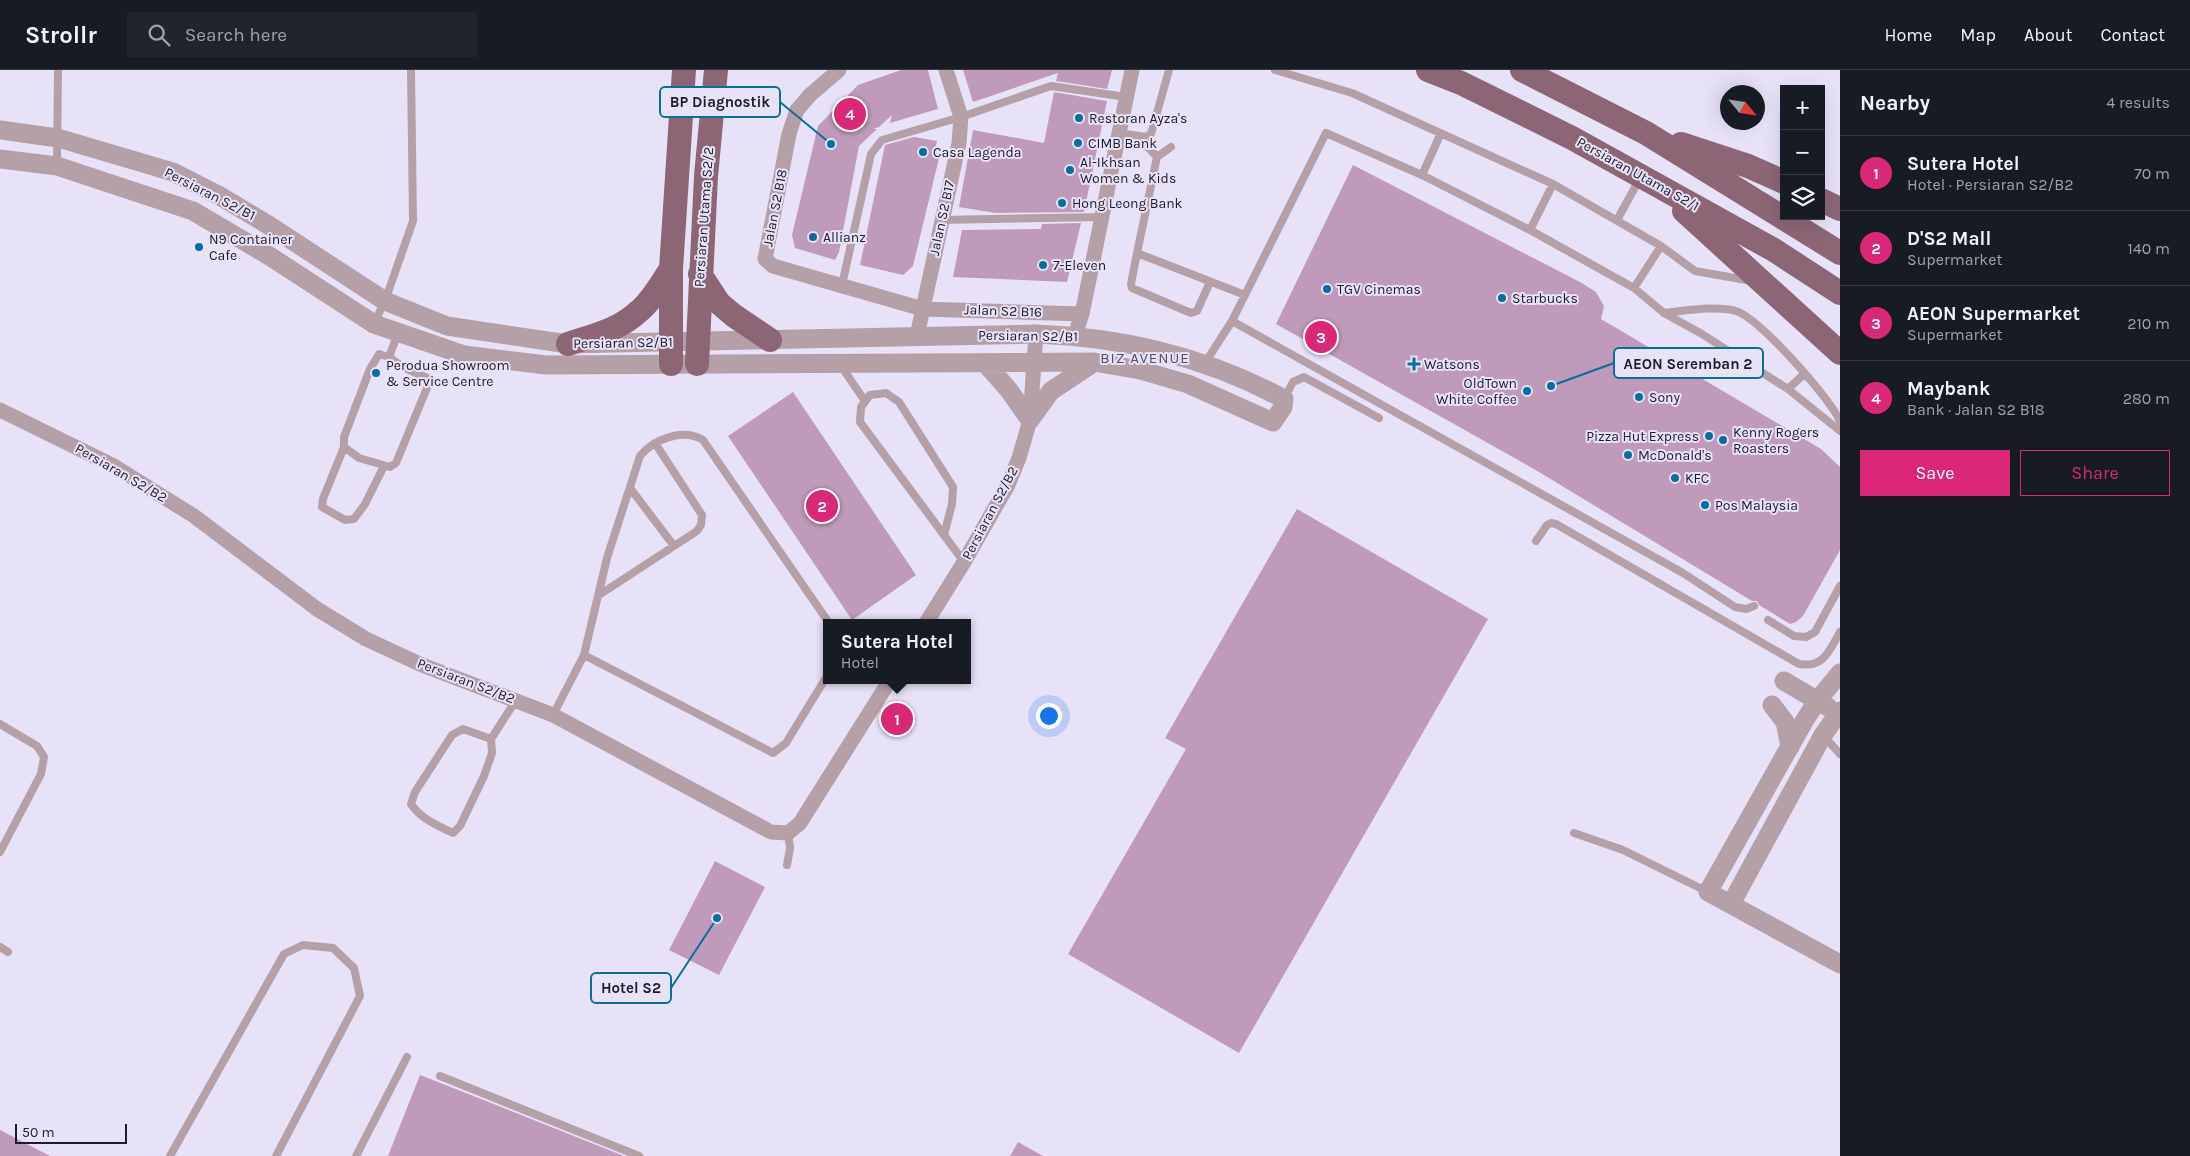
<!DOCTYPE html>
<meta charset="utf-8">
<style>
:root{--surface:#171b24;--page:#20242c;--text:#f1f3f6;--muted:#9ea1a6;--line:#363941;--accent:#db2777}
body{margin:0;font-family:Karla,sans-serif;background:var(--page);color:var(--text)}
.controls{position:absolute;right:15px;top:15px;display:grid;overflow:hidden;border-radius:0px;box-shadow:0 5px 20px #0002}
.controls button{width:45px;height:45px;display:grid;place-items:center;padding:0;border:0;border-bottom:1px solid var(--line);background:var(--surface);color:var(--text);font:25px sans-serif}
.compass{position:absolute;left:1720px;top:15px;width:45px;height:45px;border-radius:50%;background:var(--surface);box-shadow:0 5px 20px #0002;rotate:119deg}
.scale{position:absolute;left:15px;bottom:12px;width:112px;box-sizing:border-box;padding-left:5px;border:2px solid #1e1c24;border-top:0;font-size:14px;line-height:18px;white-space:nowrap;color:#1e1c24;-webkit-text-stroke:4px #e8e2f9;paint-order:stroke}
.you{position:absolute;left:1048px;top:645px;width:18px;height:18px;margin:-12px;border:4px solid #fff;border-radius:50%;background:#1a73e8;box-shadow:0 0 0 8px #1a73e833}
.badge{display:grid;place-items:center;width:32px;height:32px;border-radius:50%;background:var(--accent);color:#fff;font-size:16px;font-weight:700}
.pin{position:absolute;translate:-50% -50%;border:2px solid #fff;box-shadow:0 1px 5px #0006}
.popup{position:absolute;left:823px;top:549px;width:148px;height:65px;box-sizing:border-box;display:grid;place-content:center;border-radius:0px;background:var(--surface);filter:drop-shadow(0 1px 4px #0005);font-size:16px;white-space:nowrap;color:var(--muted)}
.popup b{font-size:19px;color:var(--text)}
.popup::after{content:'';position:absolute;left:50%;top:100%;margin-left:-10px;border:10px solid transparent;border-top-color:var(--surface)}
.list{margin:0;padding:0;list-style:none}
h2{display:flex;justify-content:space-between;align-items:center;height:65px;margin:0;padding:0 20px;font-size:21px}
h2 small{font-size:16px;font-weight:400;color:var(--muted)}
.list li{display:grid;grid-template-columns:32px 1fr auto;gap:15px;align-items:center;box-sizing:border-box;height:75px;padding:0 20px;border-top:1px solid var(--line)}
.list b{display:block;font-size:19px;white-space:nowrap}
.list p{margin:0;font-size:16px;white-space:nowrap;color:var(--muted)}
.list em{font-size:16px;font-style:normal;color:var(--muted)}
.actions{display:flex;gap:10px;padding:15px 20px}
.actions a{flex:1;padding:11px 0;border:1px solid var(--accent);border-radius:0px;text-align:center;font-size:18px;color:var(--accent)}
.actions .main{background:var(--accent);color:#fff}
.icon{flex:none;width:28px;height:28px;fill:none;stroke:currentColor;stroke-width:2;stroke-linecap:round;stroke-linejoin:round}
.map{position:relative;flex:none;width:1840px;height:1086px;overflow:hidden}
header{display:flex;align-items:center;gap:30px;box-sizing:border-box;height:70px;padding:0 25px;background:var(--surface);border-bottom:1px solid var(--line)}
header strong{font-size:24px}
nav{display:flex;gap:28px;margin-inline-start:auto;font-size:18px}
.search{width:350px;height:45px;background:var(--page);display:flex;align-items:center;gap:12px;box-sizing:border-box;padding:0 18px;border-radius:0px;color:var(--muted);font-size:19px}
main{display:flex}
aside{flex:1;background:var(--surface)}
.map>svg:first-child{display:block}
</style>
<header>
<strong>Strollr</strong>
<div class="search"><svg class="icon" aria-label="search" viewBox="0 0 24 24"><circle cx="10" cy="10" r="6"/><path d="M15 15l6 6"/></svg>Search here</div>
<nav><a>Home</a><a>Map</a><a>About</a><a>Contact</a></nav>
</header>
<main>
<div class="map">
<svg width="1840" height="1086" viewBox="0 0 1840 1086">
<rect width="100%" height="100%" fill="#e8e2f9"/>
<path fill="#c09aba" d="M 901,0 L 928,0 L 938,39 L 890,53 L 892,45 L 879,57 L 873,59 L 877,59 L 859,76 L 839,182 L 835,190 L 795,178 L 792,165 L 818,56 L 858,15 Z
M 963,0 L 1112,0 L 1107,19 L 1056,11 L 1058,3 L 973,32 Z
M 1054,22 L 1107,31 L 1084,142 L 995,143 L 959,137 L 973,60 L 1044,73 Z
M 914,67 L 937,71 L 934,83 L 940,84 L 913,196 L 903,205 L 860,195 L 885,75 Z
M 1353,95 L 1580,212 L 1596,222 L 1604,236 L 1601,249 L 1821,379 L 1840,397 L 1840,480 L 1803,546 L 1796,552 L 1790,554 L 1759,535 L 1757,531 L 1752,531 L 1534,399 L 1276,254 Z
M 1081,153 L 1067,212 L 953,207 L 962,160 L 1041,159 L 1042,154 Z
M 793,322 L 916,505 L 852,550 L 728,366 Z
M 1297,439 L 1488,549 L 1239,983 L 1068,884 L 1186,679 L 1165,668 Z
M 715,791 L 765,817 L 719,905 L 669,880 Z
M 420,1005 L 471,1025 L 624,1086 L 388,1086 Z
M 0,1060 L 50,1086 L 0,1086 Z
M 1018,1072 L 1043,1086 L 1010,1086 Z"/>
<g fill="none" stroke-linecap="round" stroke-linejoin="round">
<path stroke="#b6a0a8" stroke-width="8" d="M 1275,0 L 1352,23 L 1553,114 L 1661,176 L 1695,201 L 1752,211
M 1118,63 L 1146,67 L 1151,64 L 1169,0
M 1117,71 L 1148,77 L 1157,87
M 1171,77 L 1157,87 L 1137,183 L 1245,225
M 57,95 L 58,0
M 1422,105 L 1441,63
M 941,150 L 1102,147
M 1617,150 L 1640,108
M 1530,160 L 1553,114
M 1137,183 L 1131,214 L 1132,218 L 1191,243 L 1197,241 L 1210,212
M 842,215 L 871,84 L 882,70 L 961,47 L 1051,16 L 1126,27
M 1634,218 L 1661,176
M 1664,243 C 1684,241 1717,235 1736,241 C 1760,249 1829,327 1840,351
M 1232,251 L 1683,503 L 1735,537 L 1746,539 L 1754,536
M 374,253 L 385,231 L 413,151 L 411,0
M 379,284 L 389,287 L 403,297 L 427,308 L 429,313 L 396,393 L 390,397 L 359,388 L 344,377 L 344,367 L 370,299 Z
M 389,287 L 398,263
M 1205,293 L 1232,251 L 1326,63 L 1422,105 L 1530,160 L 1634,218 L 1664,243 L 1702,264 L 1788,319 L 1840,361
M 841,296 L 865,331
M 1788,319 L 1804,304
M 1284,329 L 1293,312 L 1304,307 L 1379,348
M 344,377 L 323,429 L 322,437 L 345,450 L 354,449 L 365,434 L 384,396
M 630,418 L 674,476
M 944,465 L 952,434 L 953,417 L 899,332 L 886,323 L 870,325 L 861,337 L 860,352 L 964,492
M 1536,471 L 1547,455 L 1551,453 L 1556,454 L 1799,594 C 1824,598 1829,581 1840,562
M 599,525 L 697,461 L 701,455 L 702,445 L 655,373
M 1768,550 L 1794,566 L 1806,567 L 1815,562 L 1840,516
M 584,585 L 773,683 L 786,673 L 827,606
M 553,645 L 584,585 L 607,488 L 640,386 C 654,369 683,358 703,370 L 829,553
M 0,654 L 37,676 L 44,687 L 41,704 L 0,782
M 1823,665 L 1840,684
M 491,669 L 463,659 L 452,665 L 415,722 L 411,734 C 421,749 438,756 453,763 L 460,756 L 484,706 L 492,683 L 491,669 L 516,630
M 1574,763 L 1623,780 L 1708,822
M 787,795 L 790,778 L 788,763
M 0,877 L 8,882
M 440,1006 L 639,1086
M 170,1086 L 284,884 L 303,875 L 333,878 L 354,898 L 360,926 L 276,1086
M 356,1086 L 407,987"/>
<path stroke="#b6a0a8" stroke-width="15" d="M 839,0 L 810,25 L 797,40 L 789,64 L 765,189 L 773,196 L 923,239 L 1082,244
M 1075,265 L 1082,244 L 1132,0
M 917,266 L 959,73 L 961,47 L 946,0
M 0,340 L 114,396 L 194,446 L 317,539 L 366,569 L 422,595 L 553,645 L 771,762 L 788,763 L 800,753 L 890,610
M 926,553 L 964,492 L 1008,415 L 1019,388 L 1030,350 L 1036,264"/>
<path stroke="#b6a0a8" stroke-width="19" d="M 0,60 L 58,68 L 173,102 L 220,126 L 270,156 L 385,231 L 447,256 L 568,274 L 1036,264 C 1122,267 1208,288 1284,329 L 1283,337 L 1273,352 L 1188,314 L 1140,300 L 1094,292 L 546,295 L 464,285 L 374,254 L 271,187 L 193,141 L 57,96 L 0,89
M 985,293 L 1008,319 L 1030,350 L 1051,321 L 1093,293
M 1840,603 L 1817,631 L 1803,653 L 1708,822 L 1840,894
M 1784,611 L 1828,637
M 1772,635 L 1785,652 L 1790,677
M 1731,834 L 1823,665 L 1840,641"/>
<path stroke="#8c6675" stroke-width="24" d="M 1428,0 L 1461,13 L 1572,68 L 1774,180 L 1840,223
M 1522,0 L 1646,63 L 1840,183
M 1681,74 L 1748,96 L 1784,112
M 1821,130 L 1840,139
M 1684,141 L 1840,283
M 700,204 L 719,233 L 733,245 L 770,270
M 568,274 C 592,266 619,260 638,242 C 652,231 661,213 671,199
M 671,294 L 671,199 L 684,0
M 697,294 L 706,106 L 716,0"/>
</g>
<g fill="#096e9c" stroke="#e8e2f9" stroke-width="2">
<circle cx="1079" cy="48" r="5"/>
<circle cx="1078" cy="73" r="5"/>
<circle cx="923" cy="82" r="5"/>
<circle cx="1070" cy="100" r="5"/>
<circle cx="1062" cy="133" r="5"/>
<circle cx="813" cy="167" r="5"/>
<circle cx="199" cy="177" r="5"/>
<circle cx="1043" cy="195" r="5"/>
<circle cx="1327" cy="219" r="5"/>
<circle cx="1502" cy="228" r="5"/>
<path d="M1411.5 286.5h5v5h5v5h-5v5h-5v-5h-5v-5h5z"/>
<circle cx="376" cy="303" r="5"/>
<circle cx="1527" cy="321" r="5"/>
<circle cx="1639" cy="327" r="5"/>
<circle cx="1709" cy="366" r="5"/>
<circle cx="1723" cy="370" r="5"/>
<circle cx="1628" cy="385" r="5"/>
<circle cx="1675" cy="408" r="5"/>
<circle cx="1705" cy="435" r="5"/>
</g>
<g text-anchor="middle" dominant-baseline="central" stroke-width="4" stroke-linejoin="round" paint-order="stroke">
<g font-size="14" fill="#1e1c24" stroke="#e8e2f9" text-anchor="start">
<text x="1089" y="48">Restoran Ayza's</text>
<text x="1088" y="73">CIMB Bank</text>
<text x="933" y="82">Casa Lagenda</text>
<text x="1080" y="92">Al-Ikhsan<tspan x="1080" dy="16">Women &amp; Kids</tspan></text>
<text x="1072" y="133">Hong Leong Bank</text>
<text x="823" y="167">Allianz</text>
<text x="209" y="169">N9 Container<tspan x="209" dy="16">Cafe</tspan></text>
<text x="1053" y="195">7-Eleven</text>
<text x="1337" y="219">TGV Cinemas</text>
<text x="1512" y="228">Starbucks</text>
<text x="1424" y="294">Watsons</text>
<text x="386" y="295">Perodua Showroom<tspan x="386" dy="16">&amp; Service Centre</tspan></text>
<text x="1517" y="313" text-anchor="end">OldTown<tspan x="1517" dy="16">White Coffee</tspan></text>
<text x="1649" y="327">Sony</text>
<text x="1733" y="362">Kenny Rogers<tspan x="1733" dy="16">Roasters</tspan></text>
<text x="1699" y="366" text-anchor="end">Pizza Hut Express</text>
<text x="1638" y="385">McDonald's</text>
<text x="1685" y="408">KFC</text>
<text x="1715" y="435">Pos Malaysia</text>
</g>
<g font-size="14" fill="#1e1c24" stroke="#e8e2f9">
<text transform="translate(1638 104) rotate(29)">Persiaran Utama S2/1</text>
<text transform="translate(210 124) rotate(27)">Persiaran S2/B1</text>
<text transform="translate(775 138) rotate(-79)">Jalan S2 B18</text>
<text transform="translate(704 147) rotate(-86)">Persiaran Utama S2/2</text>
<text transform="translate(942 148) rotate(-78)">Jalan S2 B17</text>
<text transform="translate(1003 241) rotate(2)">Jalan S2 B16</text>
<text transform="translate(1028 266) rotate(1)">Persiaran S2/B1</text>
<text transform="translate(623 273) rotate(-1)">Persiaran S2/B1</text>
<text transform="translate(121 403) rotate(30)">Persiaran S2/B2</text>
<text transform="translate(990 443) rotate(-62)">Persiaran S2/B2</text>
<text transform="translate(466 611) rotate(21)">Persiaran S2/B2</text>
</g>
<g font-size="15" letter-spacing="1" fill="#524d61" stroke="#e8e2f9">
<text x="1145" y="288">BIZ AVENUE</text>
</g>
</g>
<path fill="none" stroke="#096e9c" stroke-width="2" d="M831 74L780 32M1551 316L1614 293M717 848L671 918"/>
<g fill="#096e9c" stroke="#e8e2f9" stroke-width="2">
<circle cx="831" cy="74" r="5"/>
<circle cx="1551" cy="316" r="5"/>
<circle cx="717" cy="848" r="5"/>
</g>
<g fill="#e8e2f9" stroke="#096e9c" stroke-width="2">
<rect x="660" y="17" width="120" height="30" rx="5"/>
<rect x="1614" y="278" width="149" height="30" rx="5"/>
<rect x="591" y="903" width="80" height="30" rx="5"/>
</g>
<g font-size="15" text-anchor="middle" font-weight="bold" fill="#1e1c24">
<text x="720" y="37">BP Diagnostik</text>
<text x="1688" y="299">AEON Seremban 2</text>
<text x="631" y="923">Hotel S2</text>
</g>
</svg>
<div class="controls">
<button>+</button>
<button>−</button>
<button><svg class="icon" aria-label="layers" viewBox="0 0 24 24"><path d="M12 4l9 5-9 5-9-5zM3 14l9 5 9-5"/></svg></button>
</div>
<svg class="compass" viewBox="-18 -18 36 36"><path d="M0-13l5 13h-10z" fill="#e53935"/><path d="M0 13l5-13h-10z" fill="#9ea1a6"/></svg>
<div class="scale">50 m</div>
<div class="you"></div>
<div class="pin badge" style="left:897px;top:649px">1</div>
<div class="popup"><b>Sutera Hotel</b>Hotel</div>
<div class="pin badge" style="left:822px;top:436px">2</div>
<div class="pin badge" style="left:1321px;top:267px">3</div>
<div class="pin badge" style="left:850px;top:44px">4</div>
</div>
<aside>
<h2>Nearby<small>4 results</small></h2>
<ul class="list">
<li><span class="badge">1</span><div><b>Sutera Hotel</b><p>Hotel · Persiaran S2/B2</p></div><em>70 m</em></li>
<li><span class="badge">2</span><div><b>D'S2 Mall</b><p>Supermarket</p></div><em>140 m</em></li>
<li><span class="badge">3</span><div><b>AEON Supermarket</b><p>Supermarket</p></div><em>210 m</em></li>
<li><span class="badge">4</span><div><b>Maybank</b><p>Bank · Jalan S2 B18</p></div><em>280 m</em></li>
</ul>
<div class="actions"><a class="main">Save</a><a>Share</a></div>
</aside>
</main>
